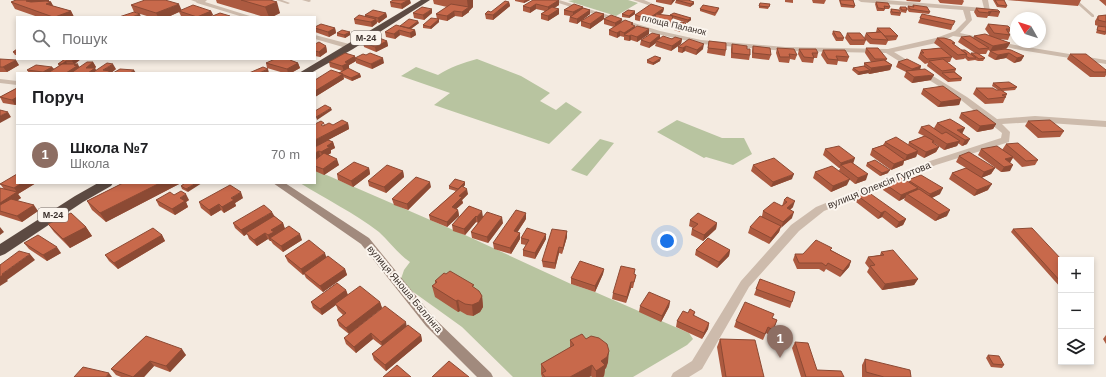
<!DOCTYPE html>
<html lang="uk">
<meta charset="utf-8">
<style>
:root{--surface:#fff;--page:#f6f6f6;--text:#202124;--muted:#757577;--line:#e0e0e0;--accent:#2563eb}
body{margin:0;font-family:Arial,sans-serif;background:var(--page);color:var(--text)}
.controls{position:absolute;right:12px;bottom:12px;display:grid;overflow:hidden;border-radius:0px;box-shadow:0 2px 6px #0003}
.controls button{width:36px;height:36px;display:grid;place-items:center;padding:0;border:0;border-bottom:1px solid var(--line);background:var(--surface);color:var(--text);font:20px sans-serif}
.compass{position:absolute;left:1010px;top:12px;width:36px;height:36px;border-radius:50%;background:var(--surface);box-shadow:0 2px 6px #0003;rotate:309deg}
.you{position:absolute;left:667px;top:241px;width:14px;height:14px;margin:-10px;border:3px solid #fff;border-radius:50%;background:#1a73e8;box-shadow:0 0 0 6px #1a73e833}
.badge{display:grid;place-items:center;width:26px;height:26px;border-radius:50%;background:var(--accent);color:#fff;font-size:13px;font-weight:700}
.pin{position:absolute;translate:-50% -33px;filter:drop-shadow(0 1px 2px #0008)}
.pin::after{content:'';position:absolute;top:21px;width:14px;height:12px;background:inherit;clip-path:polygon(0 0,100% 0,50% 100%)}
.list{margin:0;padding:0;list-style:none}
h2{display:flex;justify-content:space-between;align-items:center;height:52px;margin:0;padding:0 16px;font-size:17px}
h2 small{font-size:13px;font-weight:400;color:var(--muted)}
.list li{display:grid;grid-template-columns:26px 1fr auto;gap:12px;align-items:center;box-sizing:border-box;height:60px;padding:0 16px;border-top:1px solid var(--line)}
.list b{display:block;font-size:15px;white-space:nowrap}
.list p{margin:0;font-size:13px;white-space:nowrap;color:var(--muted)}
.list em{font-size:13px;font-style:normal;color:var(--muted)}
.icon{flex:none;width:22px;height:22px;fill:none;stroke:currentColor;stroke-width:2;stroke-linecap:round;stroke-linejoin:round}
.map{position:relative;flex:none;width:1106px;height:377px;overflow:hidden}
.search{position:absolute;background:var(--surface);box-shadow:0 2px 6px #0003;left:16px;top:16px;width:300px;height:44px;display:flex;align-items:center;gap:10px;box-sizing:border-box;padding:0 14px;border-radius:0px;color:var(--muted);font-size:15px}
.panel{position:absolute;background:var(--surface);box-shadow:0 2px 6px #0003;left:16px;top:72px;width:300px;height:112px;border-radius:0px}
.map>svg:first-child{display:block}
</style>
<div class="map">
<svg width="1106" height="377" viewBox="0 0 1106 377">
<rect width="100%" height="100%" fill="#f4ebe1"/>
<path fill="#b8c4a0" d="M 574,0 L 628,0 L 638,3 L 616,16 L 568,1 Z
M 477,59 L 521,76 L 550,93 L 540,101 L 556,110 L 566,102 L 582,112 L 549,144 L 434,105 L 450,93 L 401,76 L 416,67 L 438,75 C 450,67 463,63 477,59 Z
M 677,120 L 722,138 L 744,138 L 752,154 L 733,165 L 706,157 L 704,158 L 657,132 Z
M 600,139 L 614,143 L 587,176 L 571,170 Z
M 315,170 L 465,235 L 571,284 L 595,292 L 689,333 L 693,339 L 687,345 L 633,377 L 513,377 L 462,327 L 405,286 L 401,279 L 404,270 L 410,262 C 398,254 390,242 379,232 C 354,213 326,199 300,183 L 315,183 Z"/>
<g fill="none" stroke-linecap="round" stroke-linejoin="round">
<path fill="#cdbbac" fill-rule="evenodd" d="M 191,0 L 197,0 L 201,2 L 199,3 Z
M 276,0 L 282,0 L 290,3 L 288,4 Z
M 302,0 L 310,0 L 311,1 L 309,2 Z
M 1073,0 L 1077,0 L 1094,15 L 1094,17 L 1092,17 Z"/>
<path fill="#cdbbac" fill-rule="evenodd" d="M 198,0 L 207,0 L 205,2 L 253,17 L 243,17 L 197,3 L 196,2 Z
M 549,0 L 559,0 L 660,31 L 701,40 L 785,47 L 888,49 L 936,38 L 955,31 L 966,20 L 963,10 L 861,2 L 858,0 L 885,0 L 984,8 L 982,0 L 988,0 L 990,11 L 970,11 L 972,20 L 960,33 L 1015,45 L 1106,60 L 1106,64 L 1015,49 L 974,39 L 953,36 L 941,42 L 894,52 L 967,97 L 997,119 L 1035,116 L 1106,121 L 1106,127 L 1035,122 L 1002,124 L 1010,132 L 1009,142 L 936,165 L 824,211 L 799,231 L 749,287 L 702,369 L 689,377 L 671,377 L 673,373 L 692,361 L 741,281 L 791,225 L 816,207 L 930,161 L 1001,138 L 1002,133 L 961,100 L 886,53 L 785,51 L 701,44 L 657,34 Z
M 633,0 L 644,0 L 651,3 L 648,5 Z
M 315,35 L 353,45 L 354,47 L 350,49 L 315,39 Z
M 0,79 L 17,81 L 17,85 L 0,83 Z"/>
<path fill="#a18a7d" fill-rule="evenodd" d="M 273,183 L 285,183 L 369,238 L 434,318 L 491,373 L 493,377 L 477,377 L 426,326 L 361,244 Z"/>
<path fill="#5c4a42" fill-rule="evenodd" d="M 421,0 L 430,0 L 353,49 L 311,73 L 299,73 Z
M 98,183 L 113,183 L 111,186 L 83,202 L 5,254 L 0,256 L 0,244 L 75,196 Z"/>
</g>
<path fill="#ac5a40" d="M 16,0 L 49,0 L 49,1 L 48,1 L 51,2 L 53,6 L 71,11 L 74,17 L 38,17 L 15,9 L 11,2 Z
M 216,0 L 270,0 L 280,13 L 272,17 L 264,17 L 217,3 Z
M 433,0 L 473,0 L 473,7 L 469,11 L 469,12 L 462,17 L 455,16 L 447,21 L 437,19 L 436,14 L 447,7 L 434,4 Z
M 515,0 L 530,0 L 524,3 L 515,1 Z
M 559,0 L 559,5 L 554,8 L 559,9 L 559,14 L 548,21 L 541,19 L 541,14 L 545,11 L 536,9 L 530,13 L 523,11 L 523,6 Z
M 656,0 L 675,0 L 671,5 L 656,2 Z
M 676,0 L 694,2 L 694,4 L 690,7 L 675,3 Z
M 785,0 L 793,0 L 793,3 L 785,2 Z
M 812,0 L 826,0 L 824,4 L 813,3 Z
M 839,0 L 853,0 L 855,6 L 854,8 L 841,7 Z
M 906,0 L 921,0 L 920,2 L 907,1 Z
M 938,0 L 963,0 L 964,1 L 962,5 L 940,3 Z
M 993,0 L 1004,0 L 1007,6 L 1006,8 L 997,7 Z
M 1007,0 L 1081,0 L 1078,6 Z
M 1099,0 L 1106,0 L 1106,6 Z
M 390,2 L 411,3 L 402,9 L 391,7 Z
M 509,2 L 510,6 L 493,20 L 486,19 L 485,14 L 491,12 Z
M 876,2 L 890,7 L 889,9 L 885,9 L 884,11 L 877,11 L 875,4 Z
M 770,4 L 768,9 L 759,8 L 759,6 Z
M 131,5 L 181,10 L 211,11 L 213,15 L 209,17 L 185,17 L 181,16 L 179,12 L 168,17 L 150,17 L 134,12 Z
M 913,5 L 930,12 L 929,14 L 909,12 L 907,9 L 908,6 L 912,7 Z
M 900,7 L 907,10 L 906,13 L 901,12 L 899,9 Z
M 583,8 L 590,10 L 590,14 L 577,24 L 569,22 L 570,16 L 564,15 L 564,10 Z
M 664,8 L 663,12 L 660,15 L 670,16 L 670,15 L 691,18 L 691,20 L 687,23 L 672,18 L 670,26 L 653,24 L 654,19 L 647,23 L 635,20 L 635,15 Z
M 719,8 L 718,11 L 715,16 L 700,11 L 700,9 Z
M 976,8 L 1000,12 L 998,17 L 989,16 L 988,16 L 987,18 L 977,17 L 974,12 Z
M 891,9 L 901,13 L 900,16 L 891,15 L 890,12 Z
M 635,11 L 635,14 L 629,18 L 622,17 L 622,14 Z
M 386,13 L 387,17 L 379,23 L 377,22 L 377,23 L 372,27 L 355,24 L 354,19 L 365,17 L 365,15 Z
M 413,13 L 432,13 L 424,20 L 414,18 Z
M 604,14 L 604,19 L 590,29 L 581,26 L 581,21 Z
M 922,14 L 953,25 L 951,30 L 918,23 Z
M 1106,15 L 1106,34 L 1105,35 L 1096,33 L 1098,26 L 1095,25 L 1095,21 L 1098,16 Z
M 439,19 L 439,22 L 431,29 L 423,28 L 423,25 Z
M 604,19 L 622,19 L 621,22 L 633,25 L 635,28 L 649,34 L 637,42 L 631,40 L 629,41 L 624,40 L 624,37 L 620,36 L 617,38 L 609,35 L 609,30 L 614,27 L 604,24 Z
M 419,23 L 411,29 L 415,30 L 416,35 L 411,38 L 400,35 L 395,39 L 386,37 L 385,32 L 400,26 Z
M 686,23 L 685,26 L 680,32 L 674,30 L 675,28 Z
M 988,24 L 1011,29 L 1009,33 L 1010,35 L 1008,40 L 998,39 L 1010,43 L 1007,48 L 1006,49 L 1024,56 L 1021,61 L 1014,63 L 1006,58 L 995,60 L 988,56 L 990,51 L 988,50 L 986,54 L 979,54 L 985,58 L 983,61 L 978,61 L 975,60 L 968,61 L 965,58 L 964,59 L 956,60 L 952,57 L 950,62 L 946,62 L 956,69 L 955,72 L 962,78 L 961,81 L 948,82 L 927,66 L 928,63 L 925,64 L 918,58 L 921,50 L 941,48 L 934,43 L 937,38 L 955,43 L 954,45 L 961,50 L 971,54 L 971,53 L 975,53 L 958,42 L 961,37 L 973,38 L 974,36 L 990,36 L 985,29 Z
M 315,27 L 335,28 L 336,33 L 329,37 L 315,32 Z
M 877,28 L 898,36 L 896,40 L 888,41 L 886,45 L 870,44 L 864,38 L 866,33 L 876,32 Z
M 833,31 L 844,38 L 843,41 L 836,41 L 832,34 Z
M 350,32 L 350,35 L 345,38 L 337,36 L 337,33 Z
M 847,33 L 866,40 L 864,45 L 850,45 L 845,38 Z
M 660,35 L 660,38 L 682,39 L 681,44 L 671,51 L 655,46 L 656,43 L 649,48 L 640,45 L 641,40 Z
M 689,39 L 703,49 L 696,55 L 685,51 L 682,53 L 678,52 L 678,47 Z
M 387,41 L 388,46 L 376,52 L 364,47 L 363,42 Z
M 709,41 L 726,50 L 725,56 L 707,53 Z
M 315,44 L 326,46 L 327,52 L 320,57 L 315,56 Z
M 732,44 L 747,49 L 750,55 L 749,60 L 731,58 L 731,49 Z
M 753,46 L 771,55 L 769,60 L 752,58 L 752,51 Z
M 777,48 L 797,55 L 795,60 L 790,59 L 789,63 L 779,62 L 776,53 Z
M 866,48 L 887,59 L 886,61 L 892,65 L 890,70 L 869,74 L 868,73 L 858,75 L 852,70 L 853,68 L 864,66 L 864,63 L 871,62 L 865,53 Z
M 17,49 L 17,55 L 15,55 L 13,52 Z
M 799,49 L 818,53 L 817,58 L 814,58 L 813,63 L 802,62 L 798,54 Z
M 823,50 L 849,57 L 847,62 L 838,61 L 837,65 L 827,64 L 821,55 Z
M 1070,54 L 1106,70 L 1106,75 L 1105,77 L 1090,77 L 1067,59 Z
M 355,56 L 355,58 L 384,63 L 372,69 L 356,63 L 356,61 L 349,65 L 349,68 L 348,69 L 360,74 L 361,77 L 352,81 L 343,77 L 344,79 L 315,97 L 315,80 L 339,73 L 342,71 L 330,67 L 329,62 Z
M 0,59 L 19,65 L 7,72 L 0,72 Z
M 65,59 L 81,59 L 75,64 L 80,67 L 93,62 L 96,67 L 95,68 L 96,70 L 116,69 L 111,73 L 29,73 L 27,70 L 52,67 L 54,69 L 59,66 L 58,64 Z
M 647,60 L 660,61 L 653,65 L 647,63 Z
M 293,61 L 298,63 L 300,68 L 291,73 L 284,73 L 267,68 L 266,63 Z
M 898,62 L 921,66 L 920,70 L 931,80 L 912,83 L 904,77 L 906,72 L 896,67 Z
M 993,83 L 1017,87 L 1015,90 L 1003,91 L 1007,94 L 1003,103 L 985,104 L 973,94 L 976,88 L 998,90 L 992,86 Z
M 17,88 L 17,104 L 15,105 L 3,103 L 0,97 Z
M 923,89 L 961,99 L 959,105 L 938,107 L 921,94 Z
M 961,113 L 996,124 L 993,129 L 977,132 L 959,118 Z
M 1028,121 L 1064,131 L 1060,137 L 1038,138 L 1025,126 Z
M 324,123 L 325,125 L 333,125 L 348,123 L 349,129 L 328,140 L 333,142 L 335,148 L 331,150 L 331,153 L 328,155 L 339,165 L 324,175 L 315,171 L 315,160 Z
M 937,123 L 962,133 L 967,144 L 962,146 L 958,143 L 957,146 L 944,150 L 934,143 L 933,143 L 939,147 L 936,152 L 924,158 L 917,154 L 916,157 L 904,161 L 903,165 L 891,170 L 870,155 L 872,149 L 883,145 L 885,142 L 908,145 L 909,142 L 924,136 L 918,133 L 921,127 L 934,128 Z
M 1006,144 L 1038,160 L 1035,165 L 1022,167 L 1013,158 L 1010,162 L 1010,171 L 1001,172 L 978,155 L 981,149 L 1002,150 Z
M 825,149 L 853,163 L 866,180 L 855,184 L 839,171 L 840,168 L 839,168 L 823,155 Z
M 959,156 L 995,168 L 991,174 L 981,178 L 988,190 L 974,196 L 949,179 L 952,173 L 966,168 L 956,162 Z
M 867,163 L 888,173 L 880,176 L 866,166 Z
M 753,165 L 792,179 L 771,187 L 751,171 Z
M 369,168 L 370,174 L 353,187 L 338,180 L 337,174 Z
M 403,171 L 404,177 L 386,193 L 369,186 L 368,181 Z
M 815,172 L 847,185 L 831,192 L 813,178 Z
M 908,180 L 940,194 L 932,198 L 947,216 L 935,221 L 904,200 L 905,198 L 899,201 L 883,190 L 885,184 L 908,181 Z
M 17,183 L 36,183 L 18,194 L 21,198 L 17,200 L 38,211 L 22,222 L 0,215 L 0,188 L 4,189 L 0,184 Z
M 123,183 L 181,183 L 106,222 L 92,210 L 87,201 Z
M 185,183 L 188,192 L 182,189 L 181,186 Z
M 465,185 L 463,187 L 468,194 L 462,200 L 463,203 L 456,209 L 458,210 L 459,216 L 447,227 L 430,220 L 429,215 L 456,191 L 449,189 L 449,186 Z
M 431,187 L 408,210 L 394,205 L 392,199 Z
M 174,195 L 189,200 L 186,202 L 188,207 L 175,215 L 159,206 L 156,200 Z
M 858,196 L 906,219 L 903,225 L 896,228 L 882,217 L 878,219 L 856,202 Z
M 787,197 L 793,207 L 790,210 L 792,218 L 781,227 L 779,232 L 769,244 L 748,233 L 750,227 L 762,216 L 763,211 L 782,206 L 784,200 Z
M 243,198 L 235,203 L 236,206 L 224,213 L 221,210 L 211,216 L 201,208 L 199,202 Z
M 469,206 L 483,217 L 503,223 L 488,243 L 472,238 L 471,232 L 478,223 L 476,222 L 465,235 L 453,231 L 452,225 Z
M 274,216 L 283,223 L 285,229 L 302,240 L 283,252 L 273,244 L 271,241 L 270,241 L 268,239 L 257,246 L 249,239 L 247,234 L 244,236 L 235,228 L 233,223 Z
M 526,219 L 517,233 L 520,233 L 520,239 L 511,254 L 494,249 L 493,243 Z
M 690,220 L 717,223 L 716,229 L 703,241 L 691,235 L 692,229 L 693,228 L 689,226 Z
M 48,224 L 86,227 L 92,236 L 70,248 L 54,232 Z
M 1013,229 L 1061,260 L 1061,288 L 1011,232 Z
M 567,231 L 567,237 L 562,254 L 559,253 L 555,269 L 543,267 L 542,261 Z
M 162,235 L 165,241 L 118,269 L 109,261 L 105,255 Z
M 521,238 L 546,239 L 535,259 L 523,256 L 523,250 L 526,245 L 521,244 Z
M 24,243 L 61,253 L 47,261 L 29,249 Z
M 696,250 L 730,250 L 729,256 L 717,268 L 695,255 Z
M 831,250 L 851,261 L 849,267 L 840,277 L 826,269 L 824,272 L 819,269 L 797,269 L 793,260 L 795,254 L 803,254 Z
M 881,252 L 918,279 L 914,285 L 882,290 L 867,272 L 869,268 L 865,263 L 868,257 L 880,255 Z
M 285,256 L 345,269 L 347,275 L 323,292 L 306,278 L 304,274 L 303,275 L 288,262 Z
M 604,269 L 603,274 L 595,292 L 571,284 L 571,278 Z
M 634,274 L 636,275 L 633,288 L 631,288 L 626,303 L 612,299 L 613,293 Z
M 760,279 L 792,302 L 790,308 L 754,295 Z
M 435,281 L 474,288 L 482,296 L 483,307 L 480,312 L 473,316 L 467,315 L 460,311 L 458,312 L 435,297 L 432,286 L 435,284 Z
M 346,290 L 348,295 L 380,302 L 382,308 L 349,334 L 339,326 L 337,320 L 343,315 L 338,310 L 336,305 L 322,315 L 313,308 L 311,302 Z
M 670,301 L 669,307 L 661,322 L 639,312 L 640,306 Z
M 695,312 L 694,316 L 709,323 L 708,329 L 702,339 L 676,327 L 677,321 L 688,313 Z
M 772,318 L 777,320 L 771,336 L 766,333 L 763,340 L 734,327 L 736,321 Z
M 407,326 L 421,335 L 422,341 L 386,371 L 374,360 L 372,354 L 382,346 L 373,339 L 356,353 L 346,344 L 344,338 Z
M 1106,335 L 1106,344 L 1103,339 Z
M 146,336 L 186,355 L 170,372 L 154,366 L 144,377 L 121,377 L 116,375 L 111,369 Z
M 720,339 L 764,377 L 722,377 L 717,347 Z
M 570,340 L 608,362 L 606,368 L 605,369 L 604,376 L 603,377 L 592,377 L 591,376 L 589,377 L 542,377 L 541,374 L 541,364 L 570,348 Z
M 795,342 L 817,370 L 844,377 L 801,377 L 792,348 Z
M 988,355 L 1004,365 L 1002,368 L 991,367 L 986,358 Z
M 865,359 L 911,377 L 862,377 L 862,365 Z"/>
<path fill="#8c4a34" d="M 28,0 L 49,0 L 49,1 L 30,7 L 26,1 Z
M 408,0 L 410,0 L 411,3 L 402,9 L 401,4 Z
M 467,0 L 473,0 L 473,7 L 469,11 L 469,12 L 462,17 L 462,12 L 468,8 Z
M 526,0 L 530,0 L 524,3 L 524,1 Z
M 559,0 L 559,5 L 548,12 L 548,7 Z
M 672,0 L 675,0 L 671,5 Z
M 51,2 L 55,9 L 46,4 Z
M 277,2 L 280,13 L 272,17 L 269,17 L 265,7 Z
M 509,2 L 510,6 L 493,20 L 493,15 Z
M 694,2 L 694,4 L 690,7 L 691,4 Z
M 179,4 L 182,11 L 179,11 L 179,12 L 168,17 L 158,17 L 156,13 Z
M 536,4 L 536,9 L 530,13 L 530,8 Z
M 583,7 L 582,12 L 573,17 L 573,12 Z
M 664,8 L 663,12 L 647,23 L 648,19 Z
M 432,9 L 432,13 L 424,20 L 423,15 Z
M 559,9 L 559,14 L 548,21 L 548,16 Z
M 590,10 L 590,14 L 577,24 L 577,19 Z
M 71,11 L 74,17 L 55,17 Z
M 211,11 L 213,15 L 209,17 L 197,17 Z
M 454,11 L 455,16 L 447,21 L 447,16 Z
M 635,11 L 635,14 L 629,18 L 629,16 Z
M 992,11 L 989,16 L 988,16 L 989,13 L 988,12 Z
M 386,13 L 387,17 L 379,23 L 378,18 Z
M 140,14 L 141,17 L 132,17 Z
M 604,14 L 604,19 L 590,29 L 590,24 Z
M 691,18 L 691,20 L 687,23 L 688,20 Z
M 376,19 L 377,23 L 372,27 L 371,22 Z
M 439,19 L 439,22 L 431,29 L 430,27 Z
M 622,19 L 621,24 L 615,28 L 615,23 Z
M 418,21 L 419,23 L 409,30 L 409,28 Z
M 633,23 L 633,27 L 635,26 L 635,30 L 624,35 L 624,38 L 624,33 L 631,24 Z
M 686,23 L 685,26 L 680,32 L 680,29 Z
M 335,28 L 336,33 L 329,37 L 328,32 Z
M 649,29 L 649,34 L 637,42 L 637,37 Z
M 399,30 L 400,35 L 395,39 L 394,34 Z
M 415,30 L 416,35 L 411,38 L 410,33 Z
M 620,31 L 620,36 L 617,38 L 617,33 Z
M 350,32 L 350,35 L 345,38 L 344,35 Z
M 631,35 L 631,40 L 629,41 L 629,36 Z
M 660,35 L 660,40 L 656,41 L 656,43 L 649,48 L 650,43 Z
M 682,39 L 681,44 L 671,51 L 672,46 Z
M 387,41 L 388,46 L 376,52 L 375,47 Z
M 1010,43 L 1007,48 L 990,51 L 993,46 Z
M 704,44 L 703,49 L 696,55 L 697,50 Z
M 326,46 L 327,52 L 320,57 L 319,52 Z
M 686,46 L 685,51 L 682,53 L 683,48 Z
M 1009,53 L 1006,58 L 995,60 L 998,55 Z
M 355,56 L 356,61 L 349,65 L 349,68 L 344,71 L 342,66 L 345,62 Z
M 1024,56 L 1021,61 L 1014,63 L 1017,58 Z
M 383,58 L 384,63 L 372,69 L 371,64 Z
M 661,58 L 660,61 L 653,65 L 653,63 Z
M 76,59 L 81,59 L 74,64 L 72,61 Z
M 16,60 L 19,65 L 7,72 L 3,67 Z
M 66,61 L 67,64 L 63,67 L 62,64 Z
M 93,62 L 96,67 L 95,68 L 97,73 L 88,73 L 86,68 Z
M 298,63 L 300,68 L 291,73 L 288,73 L 287,69 Z
M 78,64 L 80,69 L 77,73 L 66,73 Z
M 113,64 L 116,69 L 111,73 L 105,73 L 103,70 Z
M 892,65 L 890,70 L 869,74 L 871,68 Z
M 921,66 L 919,71 L 910,74 L 912,69 Z
M 52,67 L 54,69 L 48,73 L 44,73 L 43,72 Z
M 268,69 L 269,73 L 259,73 Z
M 134,70 L 136,73 L 130,73 Z
M 870,70 L 869,73 L 858,75 L 859,72 Z
M 343,74 L 344,79 L 315,97 L 315,91 Z
M 360,74 L 361,77 L 352,81 L 351,78 Z
M 934,75 L 931,80 L 912,83 L 914,77 Z
M 17,97 L 17,104 L 15,105 L 12,100 Z
M 961,99 L 959,105 L 938,107 L 941,102 Z
M 331,108 L 332,110 L 317,120 L 316,117 Z
M 8,112 L 11,117 L 0,123 L 0,116 Z
M 348,123 L 349,129 L 315,147 L 315,140 Z
M 996,124 L 993,129 L 977,132 L 980,126 Z
M 965,128 L 962,134 L 957,130 Z
M 970,139 L 967,144 L 962,146 L 965,140 Z
M 960,141 L 957,146 L 944,150 L 947,144 Z
M 333,142 L 335,148 L 331,150 L 331,153 L 323,158 L 321,152 L 327,146 Z
M 939,147 L 936,152 L 924,158 L 926,152 Z
M 319,151 L 320,156 L 315,159 L 315,153 Z
M 918,151 L 916,157 L 904,161 L 903,165 L 891,170 L 894,164 L 905,160 L 907,155 Z
M 1013,157 L 1010,163 L 1005,159 Z
M 855,158 L 853,164 L 841,165 L 839,168 L 841,163 Z
M 337,159 L 339,165 L 324,175 L 323,169 Z
M 1013,165 L 1010,171 L 1001,172 L 1004,167 Z
M 369,168 L 370,174 L 353,187 L 351,181 Z
M 995,168 L 991,174 L 981,178 L 984,172 Z
M 890,170 L 888,173 L 880,176 L 882,173 Z
M 403,171 L 404,177 L 386,193 L 384,187 Z
M 794,174 L 792,179 L 771,187 L 773,182 Z
M 868,174 L 866,180 L 855,184 L 858,178 Z
M 850,179 L 847,185 L 831,192 L 833,186 Z
M 430,182 L 431,187 L 408,210 L 407,204 Z
M 465,182 L 465,185 L 459,192 L 458,189 Z
M 22,183 L 36,183 L 18,194 L 21,198 L 2,211 L 0,211 L 0,203 L 17,192 L 14,188 Z
M 160,183 L 181,183 L 106,222 L 100,213 Z
M 196,183 L 202,183 L 188,192 L 186,189 Z
M 992,184 L 988,190 L 974,196 L 977,190 Z
M 918,188 L 915,194 L 907,194 L 905,198 L 899,201 L 901,195 Z
M 943,188 L 940,194 L 927,200 L 930,194 Z
M 467,189 L 468,194 L 462,200 L 463,203 L 452,213 L 452,207 L 459,196 Z
M 241,192 L 243,198 L 235,203 L 236,206 L 224,213 L 222,207 L 231,198 Z
M 186,194 L 189,200 L 186,202 L 188,207 L 175,215 L 172,209 L 180,198 Z
M 795,201 L 793,207 L 785,214 L 787,208 Z
M 219,204 L 221,210 L 211,216 L 209,210 Z
M 34,205 L 38,211 L 22,222 L 17,216 Z
M 458,210 L 459,216 L 447,227 L 447,222 Z
M 950,210 L 947,216 L 935,221 L 939,215 Z
M 482,211 L 483,217 L 478,223 L 477,217 Z
M 885,211 L 882,217 L 878,219 L 881,213 Z
M 272,212 L 275,217 L 246,233 L 247,234 L 244,236 L 241,230 Z
M 794,212 L 792,218 L 781,228 L 783,222 Z
M 526,213 L 526,219 L 514,237 L 514,231 Z
M 476,216 L 476,222 L 465,235 L 464,229 Z
M 502,217 L 503,223 L 488,243 L 487,237 Z
M 906,219 L 903,225 L 896,228 L 899,222 Z
M 283,223 L 285,229 L 270,238 L 271,241 L 270,241 L 268,235 L 271,230 Z
M 717,223 L 716,229 L 703,241 L 704,235 Z
M 781,226 L 779,232 L 769,244 L 771,238 Z
M 0,227 L 4,232 L 0,235 Z
M 86,227 L 92,236 L 70,248 L 63,239 Z
M 567,231 L 567,237 L 562,254 L 563,248 Z
M 265,233 L 268,239 L 257,246 L 254,240 Z
M 520,233 L 520,239 L 511,254 L 510,248 Z
M 300,234 L 302,240 L 283,252 L 281,246 Z
M 546,234 L 546,239 L 535,259 L 535,253 Z
M 162,235 L 165,241 L 118,269 L 114,263 Z
M 57,247 L 61,253 L 47,261 L 43,255 Z
M 559,247 L 559,253 L 555,269 L 555,263 Z
M 730,250 L 729,256 L 717,268 L 719,262 Z
M 325,253 L 327,259 L 304,273 L 304,274 L 303,275 L 301,269 Z
M 30,254 L 35,260 L 7,280 L 8,281 L 0,286 L 0,277 L 2,274 Z
M 851,261 L 849,267 L 840,277 L 843,271 Z
M 345,269 L 347,275 L 323,292 L 320,286 Z
M 604,269 L 603,274 L 595,292 L 595,286 Z
M 918,279 L 914,285 L 882,290 L 885,284 Z
M 631,282 L 631,288 L 626,303 L 627,297 Z
M 346,290 L 348,296 L 322,315 L 320,309 Z
M 482,296 L 483,307 L 480,312 L 473,316 L 472,305 Z
M 458,300 L 460,311 L 458,312 L 456,301 Z
M 670,301 L 669,307 L 661,322 L 662,316 Z
M 380,302 L 382,308 L 349,334 L 346,328 Z
M 406,322 L 407,328 L 383,348 L 381,342 Z
M 709,323 L 708,329 L 702,339 L 704,333 Z
M 371,333 L 373,339 L 356,353 L 354,347 Z
M 421,335 L 422,341 L 386,371 L 385,365 Z
M 182,349 L 186,355 L 170,372 L 166,366 Z
M 609,351 L 608,362 L 606,368 L 605,369 L 604,376 L 603,377 L 596,377 L 596,371 L 601,361 Z
M 150,361 L 154,366 L 144,377 L 133,377 Z
M 592,365 L 591,376 L 589,377 L 570,377 Z
M 109,373 L 112,377 L 106,377 Z"/>
<path fill="#c8694b" stroke="#8c4a34" d="M 16,0 L 28,0 L 26,1 L 31,2 L 46,1 L 51,2 L 46,4 L 71,11 L 55,17 L 53,17 L 11,2 Z
M 145,0 L 165,0 L 179,4 L 156,13 L 131,5 Z
M 241,0 L 270,0 L 277,2 L 265,7 Z
M 393,0 L 408,0 L 401,4 L 390,2 Z
M 533,0 L 559,0 L 548,7 L 536,4 L 530,8 L 523,6 Z
M 676,0 L 688,0 L 694,2 L 691,4 Z
M 840,0 L 853,0 L 855,6 L 841,4 Z
M 995,0 L 1004,0 L 1007,6 L 998,5 Z
M 505,1 L 509,2 L 493,15 L 485,14 L 488,11 L 491,12 Z
M 876,2 L 888,3 L 890,7 L 884,6 L 885,9 L 878,8 Z
M 760,3 L 770,4 L 769,7 L 759,6 Z
M 451,4 L 469,7 L 462,12 L 454,11 L 447,16 L 436,14 Z
M 574,4 L 583,7 L 573,12 L 564,10 Z
M 651,4 L 664,8 L 648,19 L 635,15 Z
M 193,5 L 211,11 L 197,17 L 179,11 Z
M 703,5 L 719,8 L 715,13 L 700,9 Z
M 913,5 L 927,7 L 930,12 L 910,9 L 908,6 L 914,7 Z
M 422,7 L 432,9 L 423,15 L 413,13 Z
M 552,7 L 559,9 L 548,16 L 541,14 Z
M 900,7 L 906,7 L 907,10 L 902,10 Z
M 583,8 L 590,10 L 577,19 L 570,17 Z
M 976,8 L 998,10 L 1000,12 L 992,11 L 988,12 L 989,13 L 979,12 Z
M 891,9 L 899,10 L 901,13 L 892,12 Z
M 373,10 L 386,13 L 378,18 L 365,15 Z
M 628,10 L 635,11 L 629,16 L 622,14 Z
M 134,12 L 140,14 L 132,17 L 119,17 Z
M 596,12 L 604,14 L 590,24 L 581,21 Z
M 220,13 L 230,16 L 228,17 L 210,17 Z
M 674,13 L 691,18 L 688,20 L 670,15 Z
M 656,14 L 673,16 L 671,22 L 654,19 Z
M 922,14 L 955,21 L 953,25 L 920,18 Z
M 359,15 L 376,19 L 371,22 L 354,19 Z
M 611,15 L 622,19 L 615,23 L 604,19 Z
M 1106,15 L 1106,22 L 1098,20 L 1098,16 Z
M 431,18 L 439,19 L 430,27 L 423,25 Z
M 409,19 L 418,21 L 409,28 L 400,26 Z
M 625,20 L 633,23 L 631,24 L 635,26 L 624,33 L 620,31 L 617,33 L 609,30 Z
M 681,22 L 686,23 L 680,29 L 675,28 Z
M 321,24 L 335,28 L 328,32 L 315,28 L 315,27 Z
M 988,24 L 1008,26 L 1011,29 L 1006,29 L 1010,35 L 994,33 Z
M 396,25 L 415,30 L 410,33 L 399,30 L 394,34 L 385,32 Z
M 637,26 L 649,29 L 637,37 L 631,35 L 629,36 L 624,35 Z
M 1098,26 L 1106,27 L 1106,32 L 1097,30 Z
M 877,28 L 890,28 L 898,36 L 885,36 Z
M 342,30 L 350,32 L 344,35 L 337,33 Z
M 833,31 L 840,32 L 844,38 L 837,38 Z
M 881,32 L 888,40 L 872,39 L 866,33 Z
M 652,33 L 660,35 L 650,43 L 641,40 Z
M 847,33 L 860,33 L 866,40 L 852,40 Z
M 985,34 L 1010,43 L 993,46 L 974,36 Z
M 374,36 L 387,41 L 375,47 L 363,42 Z
M 663,36 L 672,39 L 675,37 L 682,39 L 672,46 L 656,41 Z
M 970,36 L 989,48 L 979,49 L 961,37 Z
M 937,38 L 944,38 L 951,40 L 955,43 L 952,43 L 967,54 L 958,55 Z
M 689,39 L 704,44 L 697,50 L 686,46 L 683,48 L 678,47 Z
M 709,41 L 726,43 L 726,50 L 708,48 Z
M 319,42 L 326,46 L 319,52 L 315,51 L 315,44 Z
M 732,44 L 747,46 L 747,49 L 750,49 L 750,55 L 732,53 Z
M 753,46 L 770,48 L 771,55 L 753,53 Z
M 777,48 L 794,49 L 797,55 L 789,54 L 790,57 L 780,57 Z
M 866,48 L 878,48 L 887,59 L 875,59 Z
M 941,48 L 952,57 L 927,59 L 920,53 L 924,53 L 921,50 Z
M 17,49 L 17,52 L 13,52 Z
M 799,49 L 816,49 L 818,53 L 812,53 L 814,58 L 804,57 Z
M 1005,49 L 1011,50 L 1024,56 L 1017,58 L 1009,53 L 998,55 L 990,51 Z
M 823,50 L 845,50 L 849,57 L 836,56 L 838,60 L 828,59 Z
M 961,50 L 965,50 L 976,58 L 969,58 L 966,56 L 967,54 Z
M 345,53 L 355,56 L 345,62 L 348,63 L 342,66 L 329,62 Z
M 370,53 L 383,58 L 371,64 L 355,58 L 363,54 L 366,55 Z
M 971,53 L 977,53 L 985,58 L 979,59 Z
M 1070,54 L 1086,54 L 1106,70 L 1106,72 L 1094,72 Z
M 655,56 L 661,58 L 653,63 L 647,60 Z
M 0,59 L 16,60 L 3,67 L 0,67 Z
M 65,59 L 76,59 L 72,61 L 66,61 L 62,64 L 58,64 Z
M 275,59 L 292,59 L 290,60 L 298,63 L 287,69 L 266,63 Z
M 907,59 L 921,66 L 912,69 L 898,62 Z
M 943,59 L 956,69 L 942,71 L 929,61 Z
M 884,60 L 892,65 L 871,68 L 864,63 Z
M 87,62 L 93,62 L 86,68 L 95,68 L 88,73 L 71,73 Z
M 107,63 L 113,64 L 103,70 L 110,71 L 107,73 L 92,73 Z
M 62,64 L 78,64 L 74,65 L 77,66 L 66,73 L 48,73 Z
M 36,65 L 52,67 L 43,72 L 27,70 Z
M 864,66 L 870,70 L 859,72 L 853,68 Z
M 263,67 L 268,69 L 259,73 L 249,73 Z
M 348,68 L 360,74 L 351,78 L 339,73 Z
M 120,69 L 134,70 L 130,73 L 113,73 Z
M 925,69 L 934,75 L 914,77 L 906,71 Z
M 331,70 L 343,74 L 315,91 L 315,80 Z
M 954,72 L 962,78 L 950,79 L 942,73 Z
M 1009,82 L 1017,87 L 1001,89 L 993,83 Z
M 943,86 L 961,99 L 941,102 L 923,89 Z
M 17,88 L 17,97 L 12,100 L 0,97 Z
M 976,88 L 993,88 L 996,90 L 1001,90 L 1007,94 L 1002,95 L 1006,97 L 988,99 Z
M 325,105 L 331,108 L 316,117 L 315,116 L 315,111 Z
M 0,110 L 8,112 L 0,116 Z
M 977,110 L 996,124 L 980,126 L 961,113 Z
M 950,119 L 965,128 L 957,130 L 970,139 L 965,140 L 937,123 Z
M 342,120 L 348,123 L 315,140 L 315,124 L 321,121 L 324,123 L 321,125 L 323,126 L 329,123 L 333,125 Z
M 1050,120 L 1064,131 L 1042,132 L 1028,121 Z
M 929,125 L 942,134 L 946,132 L 960,141 L 947,144 L 921,127 Z
M 925,136 L 934,141 L 932,142 L 939,147 L 926,152 L 909,142 Z
M 896,137 L 918,151 L 907,155 L 885,142 Z
M 328,140 L 333,142 L 327,146 L 330,147 L 321,152 L 319,151 L 315,153 L 315,147 Z
M 1018,143 L 1038,160 L 1026,161 L 1006,144 Z
M 884,145 L 905,160 L 894,164 L 872,149 Z
M 839,146 L 855,158 L 841,163 L 825,149 Z
M 997,146 L 1013,157 L 1005,159 L 1013,165 L 1004,167 L 981,149 Z
M 969,152 L 995,168 L 984,172 L 959,156 Z
M 324,153 L 337,159 L 323,169 L 315,166 L 315,160 Z
M 774,158 L 794,174 L 773,182 L 753,165 Z
M 875,160 L 890,170 L 882,173 L 867,163 Z
M 354,162 L 369,168 L 351,181 L 337,174 Z
M 851,162 L 868,174 L 858,178 L 841,165 Z
M 387,165 L 403,171 L 384,187 L 368,181 Z
M 832,166 L 850,179 L 833,186 L 815,172 Z
M 966,168 L 992,184 L 977,190 L 952,173 Z
M 17,174 L 17,183 L 22,183 L 14,188 L 0,184 Z
M 921,175 L 943,188 L 930,194 L 908,180 Z
M 416,177 L 430,182 L 407,204 L 392,199 Z
M 901,177 L 918,188 L 901,195 L 885,184 Z
M 455,179 L 465,182 L 458,189 L 449,186 Z
M 123,183 L 160,183 L 100,213 L 87,201 Z
M 185,183 L 196,183 L 186,189 L 181,186 Z
M 230,185 L 241,192 L 231,198 L 234,200 L 222,207 L 219,204 L 209,210 L 199,202 Z
M 462,186 L 467,189 L 459,196 L 462,197 L 452,207 L 458,210 L 447,222 L 429,215 Z
M 0,188 L 17,192 L 0,203 Z
M 919,189 L 950,210 L 939,215 L 907,194 Z
M 181,191 L 186,194 L 180,198 L 185,201 L 172,209 L 156,200 L 170,192 L 174,195 Z
M 868,192 L 906,219 L 899,222 L 885,211 L 881,213 L 858,196 Z
M 787,197 L 795,201 L 787,208 L 794,212 L 783,222 L 763,211 L 774,202 L 782,206 L 787,202 L 784,200 Z
M 11,199 L 34,205 L 17,216 L 0,211 L 0,205 Z
M 264,205 L 272,212 L 241,230 L 233,223 Z
M 469,206 L 482,211 L 477,217 L 476,216 L 464,229 L 452,225 Z
M 516,210 L 526,213 L 514,231 L 520,233 L 510,248 L 493,243 Z
M 487,212 L 502,217 L 487,237 L 471,232 Z
M 71,213 L 86,227 L 63,239 L 48,224 Z
M 698,213 L 717,223 L 704,235 L 692,229 L 698,224 L 690,220 Z
M 274,216 L 283,223 L 271,230 L 274,232 L 268,235 L 265,233 L 254,240 L 246,233 Z
M 760,216 L 781,226 L 771,238 L 750,227 Z
M 289,226 L 300,234 L 281,246 L 270,238 Z
M 153,228 L 162,235 L 114,263 L 105,255 Z
M 527,228 L 546,234 L 535,253 L 523,250 L 529,240 L 521,238 Z
M 1032,228 L 1062,260 L 1061,260 L 1061,282 L 1013,229 Z
M 552,229 L 567,231 L 563,248 L 559,247 L 555,263 L 542,261 Z
M 38,235 L 57,247 L 43,255 L 24,243 Z
M 708,238 L 730,250 L 719,262 L 696,250 Z
M 309,240 L 325,253 L 301,269 L 285,256 Z
M 816,240 L 832,248 L 830,250 L 851,261 L 843,271 L 828,263 L 826,266 L 822,263 L 799,263 L 795,254 L 803,254 Z
M 893,250 L 918,279 L 885,284 L 870,266 L 875,265 L 868,257 L 884,255 L 881,252 Z
M 19,251 L 30,254 L 2,274 L 3,275 L 0,277 L 0,265 Z
M 328,256 L 345,269 L 320,286 L 304,273 Z
M 580,261 L 604,269 L 595,286 L 571,278 Z
M 621,266 L 635,269 L 634,274 L 636,275 L 634,282 L 631,282 L 627,297 L 613,293 Z
M 450,271 L 474,285 L 472,286 L 479,291 L 482,296 L 479,302 L 472,305 L 465,304 L 458,300 L 456,301 L 432,286 L 437,282 L 435,281 L 444,273 L 446,274 Z
M 760,279 L 795,292 L 792,302 L 756,289 Z
M 337,283 L 346,290 L 320,309 L 311,302 Z
M 360,286 L 380,302 L 346,328 L 337,320 L 346,313 L 335,304 Z
M 649,292 L 670,301 L 662,316 L 640,306 Z
M 745,302 L 774,314 L 772,318 L 777,320 L 773,330 L 768,327 L 765,334 L 736,321 Z
M 385,306 L 406,322 L 381,342 L 371,333 L 354,347 L 344,338 Z
M 690,309 L 695,312 L 693,315 L 709,323 L 704,333 L 677,321 L 683,311 L 688,313 Z
M 408,325 L 421,335 L 385,365 L 372,354 Z
M 582,334 L 586,339 L 591,336 L 599,338 L 607,344 L 609,351 L 607,357 L 601,361 L 605,365 L 596,371 L 592,365 L 570,377 L 545,377 L 542,373 L 546,371 L 541,364 L 574,345 L 570,340 Z
M 146,336 L 182,349 L 166,366 L 150,361 L 133,377 L 111,369 Z
M 720,339 L 755,340 L 764,377 L 726,377 Z
M 795,342 L 808,343 L 817,370 L 841,371 L 844,377 L 806,377 Z
M 988,355 L 999,356 L 1004,365 L 993,364 Z
M 865,359 L 910,370 L 911,377 L 884,377 L 866,372 Z
M 449,361 L 469,377 L 432,377 Z
M 397,365 L 411,377 L 383,377 Z
M 83,367 L 109,373 L 106,377 L 74,377 Z"/>
<g text-anchor="middle" dominant-baseline="central" stroke-width="4" stroke-linejoin="round" paint-order="stroke">
<g font-size="9" fill="#3b302b" stroke="#fbf5ee">
<text transform="translate(674 25) rotate(13)">площа Паланок</text>
</g>
<g fill="#fbf5ee" stroke="#756b66" stroke-width="1">
<rect x="351" y="31" width="30" height="14" rx="3"/>
<rect x="38" y="208" width="30" height="14" rx="3"/>
</g>
<g font-size="9" font-weight="bold" fill="#3b302b">
<text x="366" y="38">М-24</text>
<text x="53" y="215">М-24</text>
</g>
<g font-size="10" fill="#3b302b" stroke="#fbf5ee">
<text transform="translate(879 185) rotate(-22)">вулиця Олексія Гуртова</text>
<text transform="translate(405 289) rotate(50)">вулиця Яноша Баллінга</text>
</g>
</g>
</svg>
<div class="controls">
<button>+</button>
<button>−</button>
<button><svg class="icon" aria-label="layers" viewBox="0 0 24 24"><path d="M12 4l9 5-9 5-9-5zM3 14l9 5 9-5"/></svg></button>
</div>
<svg class="compass" viewBox="-18 -18 36 36"><path d="M0-13l5 13h-10z" fill="#e53935"/><path d="M0 13l5-13h-10z" fill="#757577"/></svg>
<div class="you"></div>
<div class="pin badge" style="left:780px;top:358px;background:#8d6e63">1</div>
<div class="search"><svg class="icon" aria-label="search" viewBox="0 0 24 24"><circle cx="10" cy="10" r="6"/><path d="M15 15l6 6"/></svg>Пошук</div>
<section class="panel">
<h2>Поруч<small></small></h2>
<ul class="list">
<li><span class="badge" style="background:#8d6e63">1</span><div><b>Школа №7</b><p>Школа</p></div><em>70 m</em></li>
</ul>
</section>
</div>
